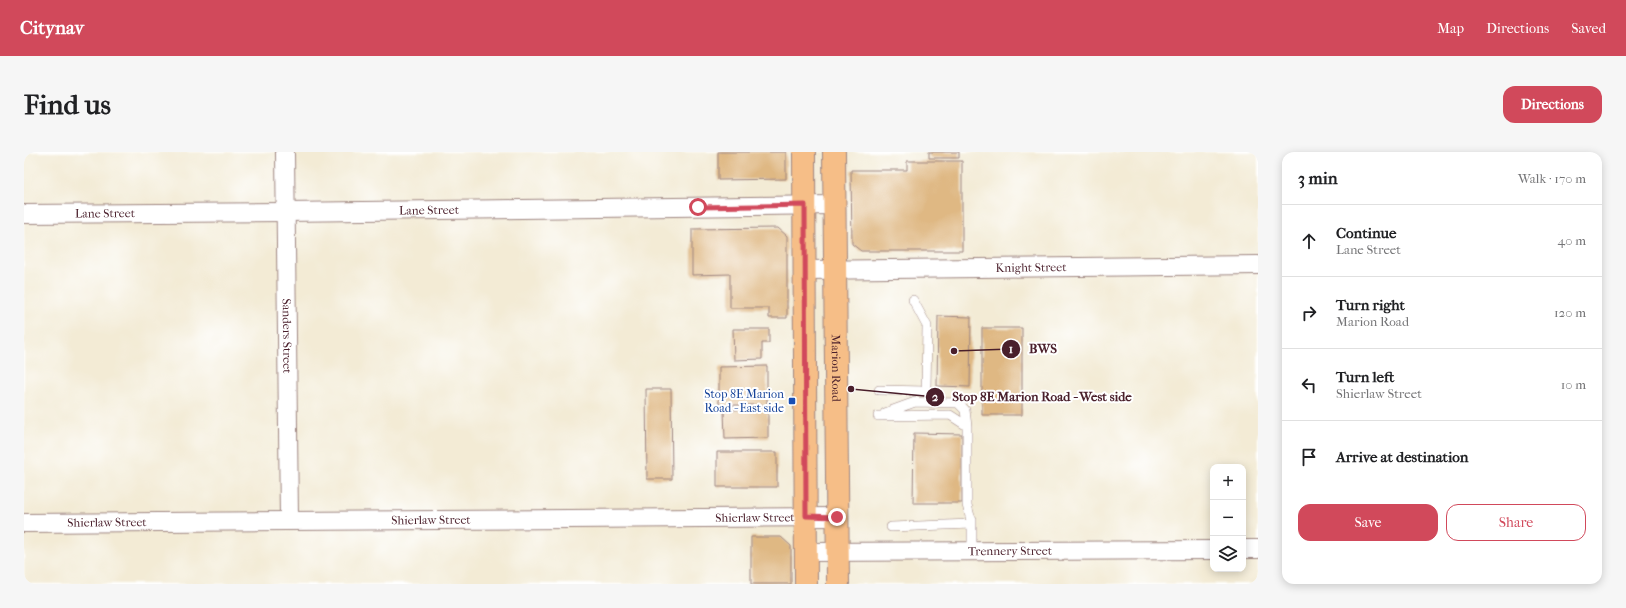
<!DOCTYPE html>
<meta charset="utf-8">
<style>
:root{--surface:#fff;--page:#f6f6f6;--text:#202124;--muted:#757577;--line:#e0e0e0;--accent:#d1495b}
body{margin:0;font-family:"IM FELL French Canon",serif;background:var(--page);color:var(--text)}
.controls{position:absolute;right:12px;bottom:12px;display:grid;overflow:hidden;border-radius:8px;box-shadow:0 2px 10px #0003}
.controls button{width:36px;height:36px;display:grid;place-items:center;padding:0;border:0;border-bottom:1px solid var(--line);background:var(--surface);color:var(--text);font:20px sans-serif}
.stop{position:absolute;width:12px;height:12px;margin:-9px;border:3px solid #d1495b;border-radius:50%;background:#fff}
.stop.end{background:#d1495b;border-color:#fff;box-shadow:0 1px 4px #0008}
.list{margin:0;padding:0;list-style:none}
h2{display:flex;justify-content:space-between;align-items:center;height:52px;margin:0;padding:0 16px;font-size:17px}
h2 small{font-size:13px;font-weight:400;color:var(--muted)}
.list li{display:grid;grid-template-columns:26px 1fr auto;gap:12px;align-items:center;box-sizing:border-box;height:72px;padding:0 16px;border-top:1px solid var(--line)}
.list b{display:block;font-size:15px;white-space:nowrap}
.list p{margin:0;font-size:13px;white-space:nowrap;color:var(--muted)}
.list em{font-size:13px;font-style:normal;color:var(--muted)}
.actions{display:flex;gap:8px;padding:12px 16px}
.actions a{flex:1;padding:9px 0;border:1px solid var(--accent);border-radius:12px;text-align:center;font-size:14px;color:var(--accent)}
.actions .main{background:var(--accent);color:#fff}
.icon{flex:none;width:22px;height:22px;fill:none;stroke:currentColor;stroke-width:2;stroke-linecap:round;stroke-linejoin:round}
.map{position:relative;flex:none;width:1234px;height:432px;overflow:hidden;border-radius:12px}
header{display:flex;align-items:center;gap:24px;box-sizing:border-box;height:56px;padding:0 20px;background:var(--accent);color:#fff}
header strong{font-size:19px}
nav{display:flex;gap:22px;margin-inline-start:auto;font-size:14px}
.intro{display:flex;align-items:center;justify-content:space-between;box-sizing:border-box;height:96px;padding:0 24px}
h1{margin:0;font-size:28px}
.button{padding:10px 18px;border-radius:12px;background:var(--accent);color:#fff;font-size:14px;font-weight:700}
main{display:flex;gap:24px;padding:0 24px}
aside{flex:1;background:var(--surface);border-radius:12px;box-shadow:0 2px 10px #0003}
.map>svg:first-child{display:block}
</style>
<header>
<strong>Citynav</strong>
<nav><a>Map</a><a>Directions</a><a>Saved</a></nav>
</header>
<div class="intro"><h1>Find us</h1><a class="button">Directions</a></div>
<main>
<div class="map">
<svg width="1234" height="432" viewBox="0 0 1234 432">
<rect width="100%" height="100%" fill="#fff"/>
<filter id="ink" filterUnits="userSpaceOnUse"><feTurbulence type="fractalNoise" baseFrequency=".025" numOctaves="2"/><feDisplacementMap in="SourceGraphic" scale="8" xChannelSelector="R" yChannelSelector="G"/><feConvolveMatrix kernelMatrix="1 2 1 2 8 2 1 2 1" color-interpolation-filters="sRGB"/></filter>
<filter id="wash" filterUnits="userSpaceOnUse"><feTurbulence type="fractalNoise" baseFrequency=".012" numOctaves="4" result="noise"/><feDisplacementMap in="SourceGraphic" scale="16" xChannelSelector="R" yChannelSelector="G"/><feGaussianBlur stdDeviation="0.9" result="paint"/><feColorMatrix in="noise" values="0 0 0 0 0 0 0 0 0 0 0 0 0 0 0 0 0 1.4 0 .05"/><feComposite in="paint" operator="in"/></filter>
<g filter="url(#wash)">
<rect width="100%" height="100%" fill="#f3ebd5"/>
<g id="blocks">
<path fill="#dfb883" d="M 694,0 L 762,0 L 762,27 L 694,28 Z
M 905,0 L 935,0 L 935,6 L 905,6 Z
M 883,9 L 938,9 L 938,99 L 837,99 L 828,92 L 827,18 L 883,18 Z
M 754,76 L 763,84 L 763,166 L 745,166 L 745,156 L 706,156 L 706,122 L 668,123 L 668,77 Z
M 914,164 L 947,165 L 946,235 L 913,234 Z
M 958,176 L 998,176 L 998,263 L 958,263 Z
M 709,177 L 745,177 L 745,191 L 738,191 L 738,207 L 710,208 Z
M 743,214 L 743,253 L 695,253 L 695,215 Z
M 622,237 L 647,237 L 648,327 L 623,327 Z
M 744,257 L 744,286 L 701,287 L 700,258 Z
M 890,281 L 938,282 L 938,351 L 889,351 Z
M 693,300 L 753,300 L 753,335 L 693,335 Z
M 727,385 L 757,385 L 767,394 L 767,432 L 727,432 Z"/>
</g>
</g>
<g filter="url(#ink)">
<use href="#blocks" fill-opacity="0" stroke="#9e8580" stroke-width="1"/>
<g fill="none" stroke-linecap="round" stroke-linejoin="round">
<g stroke="#9e8580" stroke-width="10">
<path id="lane" d="M 855,238 L 902,239 L 903,174 L 889,148
M 861,261 L 891,250 L 934,251 L 941,258 L 943,274
M 854,264 L 926,263 L 943,274 L 943,353 L 948,372 L 948,399
M 867,375 L 948,372 L 948,367"/>
</g>
<g stroke="#9e8580" stroke-width="20">
<g id="street">
<path id="s1" d="M 261,0 L 265,368"/>
<path id="s2" d="M 0,62 L 262,60 L 811,53"/>
<path id="s3" d="M 781,118 L 1234,113"/>
<path id="s4" d="M 0,371 L 813,365"/>
<path d="M 1219,397 L 1234,397"/>
<path id="s5" d="M 782,400 L 1189,398"/>
</g>
</g>
<g stroke="#9e8580" stroke-width="24">
<g id="primary">
<path d="M 780,0 L 782,432"/>
<path id="s6" d="M 810,0 L 814,432"/>
</g>
</g>
<use href="#lane" stroke="#fff" stroke-width="9"/>
<use href="#street" stroke="#fff" stroke-width="18"/>
<use href="#primary" stroke="#f6be87" stroke-width="22"/>
</g>
</g>
<g fill="none" stroke-linecap="round" stroke-linejoin="round" filter="url(#ink)">
<path stroke="#d1495b" stroke-width="5" d="M 674,55 L 781,53 L 782,364 L 813,365"/>
</g>
<rect fill="#1a4fb4" stroke="#fff" stroke-width="1.5" x="764" y="245" width="8" height="8" rx="2"/>
<g text-anchor="middle" dominant-baseline="central" stroke-width="4" stroke-linejoin="round" paint-order="stroke">
<g font-size="12" fill="#4a1f2b" stroke="#fff">
<text stroke="none"><textPath href="#s2" startOffset="405">Lane Street</textPath></text>
<text stroke="none"><textPath href="#s2" startOffset="81">Lane Street</textPath></text>
<text stroke="none"><textPath href="#s3" startOffset="226">Knight Street</textPath></text>
<text stroke="none"><textPath href="#s1" startOffset="184">Sanders Street</textPath></text>
<text stroke="none"><textPath href="#s6" startOffset="216">Marion Road</textPath></text>
<text stroke="none"><textPath href="#s4" startOffset="731">Shierlaw Street</textPath></text>
<text stroke="none"><textPath href="#s4" startOffset="407">Shierlaw Street</textPath></text>
<text stroke="none"><textPath href="#s4" startOffset="83">Shierlaw Street</textPath></text>
<text stroke="none"><textPath href="#s5" startOffset="204">Trennery Street</textPath></text>
</g>
<g font-size="12" fill="#164399" stroke="#fff" text-anchor="end">
<text x="760" y="242">Stop 8E Marion<tspan x="760" dy="14">Road - East side</tspan></text>
</g>
</g>
<path fill="none" stroke="#4a1f2b" stroke-width="1.5" d="M930 199L987 197M827 237L911 245"/>
<g fill="#4a1f2b" stroke="#fff" stroke-width="1.5">
<circle cx="930" cy="199" r="4"/>
<circle cx="827" cy="237" r="4"/>
<circle cx="987" cy="197" r="10"/>
<circle cx="911" cy="245" r="10"/>
</g>
<g font-size="12" text-anchor="middle" font-weight="bold" fill="#fff">
<text x="987" y="201">1</text>
<text x="911" y="249">2</text>
</g>
<g font-size="13" text-anchor="middle" font-weight="bold" fill="#4a1f2b" stroke="#fff" stroke-width="4" stroke-linejoin="round" paint-order="stroke">
<text x="1019" y="201">BWS</text>
<text x="1018" y="249">Stop 8E Marion Road - West side</text>
</g>
</svg>
<div class="controls">
<button>+</button>
<button>−</button>
<button><svg class="icon" aria-label="layers" viewBox="0 0 24 24"><path d="M12 4l9 5-9 5-9-5zM3 14l9 5 9-5"/></svg></button>
</div>
<div class="stop" style="left:674px;top:55px"></div>
<div class="stop end" style="left:813px;top:365px"></div>
</div>
<aside>
<h2>3 min<small>Walk · 170 m</small></h2>
<ul class="list">
<li><svg class="icon" aria-label="ahead" viewBox="0 0 24 24"><path d="M12 20V5M6 11l6-6 6 6"/></svg><div><b>Continue</b><p>Lane Street</p></div><em>40 m</em></li>
<li><svg class="icon" aria-label="right" viewBox="0 0 24 24"><path d="M7 20v-9h11M14 6l5 5-5 5"/></svg><div><b>Turn right</b><p>Marion Road</p></div><em>120 m</em></li>
<li><svg class="icon" aria-label="left" viewBox="0 0 24 24"><path d="M17 20v-9H6M10 6l-5 5 5 5"/></svg><div><b>Turn left</b><p>Shierlaw Street</p></div><em>10 m</em></li>
<li><svg class="icon" aria-label="arrive" viewBox="0 0 24 24"><path d="M6 21V4h12l-3 4 3 4H6"/></svg><div><b>Arrive at destination</b></div></li>
</ul>
<div class="actions"><a class="main">Save</a><a>Share</a></div>
</aside>
</main>
